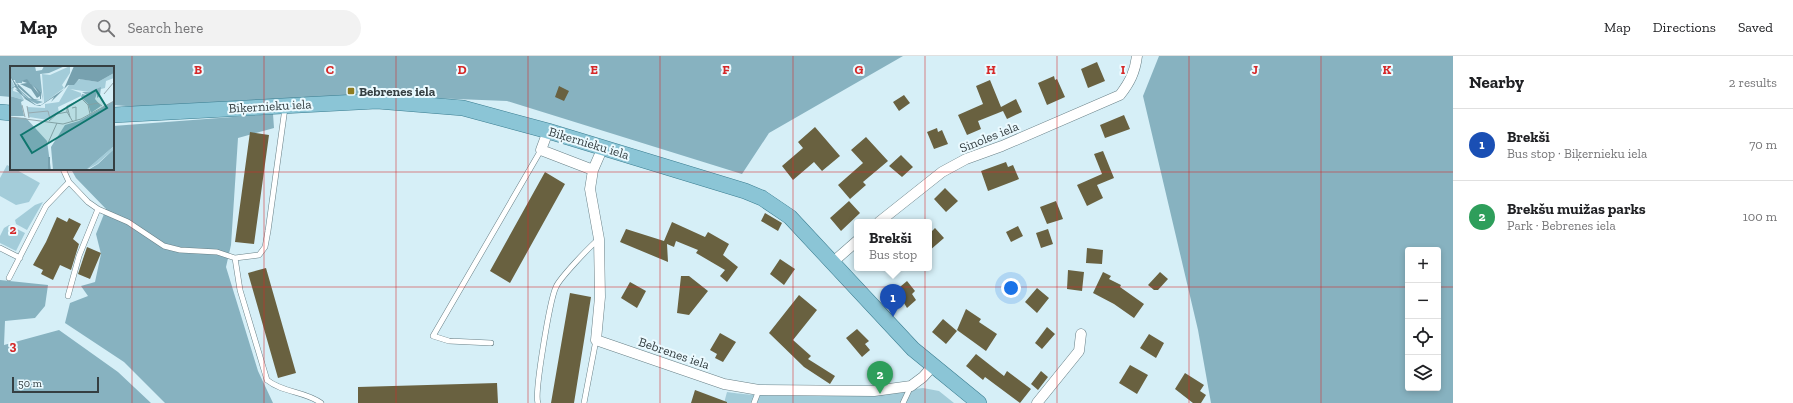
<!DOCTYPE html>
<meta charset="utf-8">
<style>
:root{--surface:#fff;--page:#f2f2f2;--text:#202124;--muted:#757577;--line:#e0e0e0;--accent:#8e7c22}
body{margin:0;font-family:"Zilla Slab",serif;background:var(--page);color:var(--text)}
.controls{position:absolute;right:12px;bottom:12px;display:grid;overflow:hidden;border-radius:4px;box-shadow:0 2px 6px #0003}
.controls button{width:36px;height:36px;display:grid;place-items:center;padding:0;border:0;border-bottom:1px solid var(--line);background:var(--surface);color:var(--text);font:20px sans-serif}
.scale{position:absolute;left:12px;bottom:10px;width:87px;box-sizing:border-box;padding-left:4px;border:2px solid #353f42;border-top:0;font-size:11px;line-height:14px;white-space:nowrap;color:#353f42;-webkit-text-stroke:3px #ebfaff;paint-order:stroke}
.you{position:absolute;left:1011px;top:232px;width:14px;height:14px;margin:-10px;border:3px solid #fff;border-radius:50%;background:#1a73e8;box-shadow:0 0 0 6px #1a73e833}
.badge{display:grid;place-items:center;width:26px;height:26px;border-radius:50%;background:var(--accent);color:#fff;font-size:13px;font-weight:700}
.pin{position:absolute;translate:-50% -33px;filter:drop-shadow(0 1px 2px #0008)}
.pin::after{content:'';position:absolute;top:21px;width:14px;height:12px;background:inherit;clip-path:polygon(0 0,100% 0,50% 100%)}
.popup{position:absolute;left:854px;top:163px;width:78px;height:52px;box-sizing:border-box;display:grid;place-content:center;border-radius:4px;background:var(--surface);filter:drop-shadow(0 1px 3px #0005);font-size:13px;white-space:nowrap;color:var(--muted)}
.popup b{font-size:15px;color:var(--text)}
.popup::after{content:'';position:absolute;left:50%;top:100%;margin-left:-8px;border:8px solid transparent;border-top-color:var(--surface)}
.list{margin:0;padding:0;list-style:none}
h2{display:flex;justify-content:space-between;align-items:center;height:52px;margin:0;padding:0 16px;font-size:17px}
h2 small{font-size:13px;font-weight:400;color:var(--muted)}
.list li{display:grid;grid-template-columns:26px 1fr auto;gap:12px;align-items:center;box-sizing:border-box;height:72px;padding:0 16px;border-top:1px solid var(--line)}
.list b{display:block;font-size:15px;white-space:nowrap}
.list p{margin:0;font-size:13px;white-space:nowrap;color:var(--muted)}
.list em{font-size:13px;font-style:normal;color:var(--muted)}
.icon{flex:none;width:22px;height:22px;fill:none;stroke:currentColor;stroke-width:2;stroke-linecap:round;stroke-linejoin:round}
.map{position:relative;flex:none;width:1453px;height:347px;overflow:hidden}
header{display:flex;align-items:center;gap:24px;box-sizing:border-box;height:56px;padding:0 20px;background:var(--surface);border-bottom:1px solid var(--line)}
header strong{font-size:19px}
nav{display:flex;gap:22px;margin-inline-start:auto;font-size:14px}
.search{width:280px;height:36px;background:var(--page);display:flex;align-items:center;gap:10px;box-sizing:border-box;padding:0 14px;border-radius:22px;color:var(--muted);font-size:15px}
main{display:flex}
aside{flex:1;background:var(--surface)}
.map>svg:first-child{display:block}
</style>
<header>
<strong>Map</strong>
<div class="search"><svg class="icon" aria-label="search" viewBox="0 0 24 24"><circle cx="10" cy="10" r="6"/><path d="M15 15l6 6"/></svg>Search here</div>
<nav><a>Map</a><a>Directions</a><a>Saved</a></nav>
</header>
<main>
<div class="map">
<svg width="1453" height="347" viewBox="0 0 1453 347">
<rect width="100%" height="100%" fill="#d6eff7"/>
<path fill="#a3ccd9" d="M 7,109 L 11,111 L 11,113 L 15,113 L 40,127 L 29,146 L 16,149 L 0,140 L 0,122 Z
M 43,146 L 27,174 L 16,168 L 15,164 L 35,149 Z
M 9,169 L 25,177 L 16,195 L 0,187 L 0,180 L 4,172 Z
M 923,332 L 939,335 L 954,347 L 724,347 L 727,336 C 766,342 804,339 843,337 C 870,335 896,336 923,332 Z"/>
<path fill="#87b2c0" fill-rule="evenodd" d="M 0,0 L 903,0 L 769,77 L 742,118 L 507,45 L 355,39 L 152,52 L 113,49 L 113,11 L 11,11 L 11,41 L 0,40 Z
M 1159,0 L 1453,0 L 1453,347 L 1211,347 L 1198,274 L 1143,40 ZM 1408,194 L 1438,194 L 1438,332 L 1408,332 Z
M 273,58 L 274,72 L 238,82 L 231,189 L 226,211 L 258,315 L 273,347 L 165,347 L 124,306 L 65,267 L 70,247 L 88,240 L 81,230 L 95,226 L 101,198 L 96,178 L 106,153 L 76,122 L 71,113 L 113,113 L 113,70 Z
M 0,224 L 48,229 L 45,250 L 35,262 L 5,265 L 4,289 L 59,274 L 118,316 L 151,347 L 0,347 Z"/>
<path fill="#696140" d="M 1097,6 L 1105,25 L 1088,32 L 1081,13 Z
M 1054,20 L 1055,24 L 1057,23 L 1065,41 L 1047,49 L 1038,27 Z
M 990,24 L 1001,51 L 1016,43 L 1022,56 L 1007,63 L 1003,55 L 978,65 L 981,73 L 967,79 L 958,59 L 983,48 L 976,30 Z
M 559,30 L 569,35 L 564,45 L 555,41 Z
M 904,39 L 910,47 L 899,55 L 893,46 Z
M 1124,59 L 1130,73 L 1105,82 L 1100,69 Z
M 815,71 L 840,100 L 822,115 L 814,106 L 793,124 L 782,110 L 803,92 L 798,86 Z
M 937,72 L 938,76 L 942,74 L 948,88 L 934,93 L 927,76 Z
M 250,76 L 269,79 L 254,188 L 235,186 Z
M 866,81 L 888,105 L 863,126 L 866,129 L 850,143 L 838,129 L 863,107 L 851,94 Z
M 1103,95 L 1114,122 L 1097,129 L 1103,142 L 1087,150 L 1077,129 L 1102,118 L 1094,98 Z
M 901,99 L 913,111 L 902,121 L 889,110 Z
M 1006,106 L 1008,111 L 1013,109 L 1019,123 L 988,135 L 981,115 Z
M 545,116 L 565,128 L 510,227 L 490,215 Z
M 945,132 L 958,145 L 946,156 L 934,143 Z
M 849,145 L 860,157 L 841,175 L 830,162 Z
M 1056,145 L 1063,163 L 1047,168 L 1040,151 Z
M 765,157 L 782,167 L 778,175 L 761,165 Z
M 57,161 L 67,166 L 69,162 L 81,168 L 73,183 L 79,188 L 71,214 L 60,209 L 53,224 L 41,218 L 43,214 L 33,209 L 46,186 Z
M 672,166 L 705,181 L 708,176 L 729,188 L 723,199 L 738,211 L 727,226 L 720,220 L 725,214 L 696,197 L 698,194 L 676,185 L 674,191 L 667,188 L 668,206 L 620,186 L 626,173 L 664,185 Z
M 1018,170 L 1023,180 L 1011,186 L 1006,176 Z
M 935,172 L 944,182 L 929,195 L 929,178 Z
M 1048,173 L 1053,188 L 1041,192 L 1036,177 Z
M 87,191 L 101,197 L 90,223 L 78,218 Z
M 1087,192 L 1103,194 L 1102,208 L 1086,207 Z
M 780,203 L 795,213 L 784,229 L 770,218 Z
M 266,212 L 296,317 L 278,322 L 248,217 Z
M 1068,214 L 1084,216 L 1082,235 L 1067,233 Z
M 1103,216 L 1111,220 L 1109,223 L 1121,229 L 1120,231 L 1144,248 L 1134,262 L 1114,248 L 1093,237 Z
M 1160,216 L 1168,223 L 1158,234 L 1154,234 L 1148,229 Z
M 681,220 L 689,220 L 708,235 L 689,259 L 677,257 Z
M 907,225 L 915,235 L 912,238 L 916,244 L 907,252 L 904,247 L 901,250 L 895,243 L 898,240 L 894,236 Z
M 630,226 L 646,235 L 637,252 L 621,242 Z
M 1037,232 L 1049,242 L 1037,257 L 1025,246 Z
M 570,237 L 591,241 L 574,347 L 551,347 Z
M 799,239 L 817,254 L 793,284 L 811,300 L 808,303 L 835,320 L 830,328 L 804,311 L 769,277 Z
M 966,253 L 981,263 L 979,266 L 997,278 L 986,295 L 957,274 Z
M 943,263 L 957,275 L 946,288 L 932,276 Z
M 1047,271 L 1055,278 L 1042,293 L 1035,287 Z
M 857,273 L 869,285 L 865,288 L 870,294 L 862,301 L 846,282 Z
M 720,277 L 736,286 L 723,306 L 715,302 L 717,298 L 710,294 Z
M 1149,278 L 1164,287 L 1156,302 L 1140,292 Z
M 976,298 L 1004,320 L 1007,315 L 1031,333 L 1020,347 L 985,321 L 983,324 L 966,310 Z
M 1130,309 L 1148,319 L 1137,338 L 1119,327 Z
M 1041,315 L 1048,321 L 1038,334 L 1031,328 Z
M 1185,317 L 1204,329 L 1200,335 L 1206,339 L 1201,347 L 1193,347 L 1175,333 Z
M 497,327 L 498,347 L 358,347 L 358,331 Z
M 695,334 L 727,346 L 727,347 L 691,347 Z"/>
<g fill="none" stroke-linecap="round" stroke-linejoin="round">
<g stroke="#698087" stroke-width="6">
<path id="service" d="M 63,113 L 69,126 L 88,146 L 98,153 L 128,166 L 164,190 L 180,194 L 217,196 L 235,202 L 259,199 L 265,191 L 268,175 L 285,52
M 0,192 L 20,202
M 235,202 L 240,234 L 267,324 C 283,337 305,335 321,347
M 9,222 L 46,150 L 69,126
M 68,240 L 79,200 L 98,153
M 491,287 L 449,285 L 433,280 L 541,94
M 538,347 C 534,338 550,243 556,231 C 559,223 590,190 599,183
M 584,347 L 596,284
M 754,347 L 759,334
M 903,347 L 911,330"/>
</g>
<g stroke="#698087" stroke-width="11">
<path id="minor" d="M 548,75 L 541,94 L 593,114
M 603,91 L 593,114 L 590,133 L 599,183 L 600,241 L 596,284 L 724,328 L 759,334 L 874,335 L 911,330 L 923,321 L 932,311
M 879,166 L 942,116 L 966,103 L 1002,90 L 1120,39 C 1130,26 1135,16 1137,0
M 833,206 L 857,185
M 1037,347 L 1079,295 L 1081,278"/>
</g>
<g stroke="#3a7d90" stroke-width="16">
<path id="primary" d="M 0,56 L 11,57
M 113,59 L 377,45 L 463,52 L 548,75 L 745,135 L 762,142 L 790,161 L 913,293 L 979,347"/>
</g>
<use href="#service" stroke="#fff" stroke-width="5"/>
<use href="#minor" stroke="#fff" stroke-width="10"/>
<use href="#primary" stroke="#8bc5d6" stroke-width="15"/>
</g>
<path fill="none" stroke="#d62828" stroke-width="1" stroke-opacity="0.55" d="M 132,0 L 132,347M 264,0 L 264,347M 396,0 L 396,347M 528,0 L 528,347M 660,0 L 660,347M 793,0 L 793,347M 925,0 L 925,347M 1057,0 L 1057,347M 1189,0 L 1189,347M 1321,0 L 1321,347M 0,116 L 1453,116M 0,231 L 1408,231M 1438,231 L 1453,231"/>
<rect fill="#8e7c22" stroke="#ebfaff" stroke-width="1.5" x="347" y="31" width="8" height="8" rx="2"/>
<g text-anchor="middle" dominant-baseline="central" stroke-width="4" stroke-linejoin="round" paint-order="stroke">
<g font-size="13" font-weight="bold" fill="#353f42" stroke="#ebfaff" text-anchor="start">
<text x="359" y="35">Bebrenes iela</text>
</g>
<g font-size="13" fill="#353f42" stroke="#ebfaff">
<text transform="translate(270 50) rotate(-3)">Biķernieku iela</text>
<text transform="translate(989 81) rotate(-22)">Sinoles iela</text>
<text transform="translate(589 87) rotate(17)">Biķernieku iela</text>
<text transform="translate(674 297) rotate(19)">Bebrenes iela</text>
</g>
</g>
<g transform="translate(10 10)">
<rect width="104" height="104" fill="#d6eff7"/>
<path d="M 60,0 L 60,7 L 52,19 L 54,22 L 34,37 L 32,8 L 40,9 ZM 104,7 L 104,12 L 96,15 L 95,22 L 79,26 L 60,23 L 71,27 L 71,30 L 48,41 L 49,47 L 38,54 L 19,51 L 17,41 L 35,42 L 35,38 L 49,36 L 60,17 L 65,17 L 70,13 L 88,16 ZM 0,11 L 4,19 L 3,25 L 10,27 L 14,34 L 0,30 ZM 104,80 L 104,83 L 87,98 L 76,104 Z" fill="#a3ccd9"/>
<path d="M 0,0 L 25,0 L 26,5 L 32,4 L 34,0 L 55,0 L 39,7 L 30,8 L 33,35 L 31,26 L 18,17 L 21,18 L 17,14 L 12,15 L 12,17 L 6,17 L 8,22 L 19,32 L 33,36 L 27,38 L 19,34 L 7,22 L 5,14 L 2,14 L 0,9 ZM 91,21 L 90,30 L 87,32 L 87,27 L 85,33 L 91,40 L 81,47 L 78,38 L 71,31 L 72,28 L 77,29 L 72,26 L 79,26 ZM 0,30 L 14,34 L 11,36 L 14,50 L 0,50 ZM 104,35 L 104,80 L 76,104 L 43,104 L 41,81 L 55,59 L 69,55 ZM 0,51 L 16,52 L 37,75 L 41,104 L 0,104 ZM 104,83 L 104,104 L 78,104 L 88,98 Z" fill="#87b2c0"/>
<path d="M 64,0 L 104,0 L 104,7 L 88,16 L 69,13 L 64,19 L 58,19 L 41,36 L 44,31 L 30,40 L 25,39 L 15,33 L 12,30 L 10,31 L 12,30 L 13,31 L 16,33 L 5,23 L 8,24 L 5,21 L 0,23 L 5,20 L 0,9 L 13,29 L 26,39 L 31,39 L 54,23 ZM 17,13 L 29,28 L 24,20 L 31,26 L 31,33 L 23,34 L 8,21 L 7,17 L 24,33 L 30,33 L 30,30 L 27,32 L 21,23 L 10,18 L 17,17 L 11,15 Z" fill="#77a1af"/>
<path fill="none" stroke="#77a1af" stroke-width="2" d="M 39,91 L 39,104"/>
<path fill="none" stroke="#96a9af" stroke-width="1" d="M 94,28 L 104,16M 12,39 L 15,51M 17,40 L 19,52M 57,40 L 72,33 L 78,39M 62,42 L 66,41 L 66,54M 57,46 L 57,40 L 60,51M 18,47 L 38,45 L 40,53M 80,48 L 78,39 L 88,37 L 92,40M 0,51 L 53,58 L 71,53 L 104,35M 39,55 L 47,48 L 57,46 L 63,56M 38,77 L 47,57"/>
<path fill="#0f766e" fill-opacity="0.15" stroke="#0f766e" stroke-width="2" d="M 86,24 L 97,42 L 22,87 L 11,69 Z"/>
<rect width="104" height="104" fill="none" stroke="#353f42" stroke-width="2"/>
</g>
<g font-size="13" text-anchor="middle" font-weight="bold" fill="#d62828" stroke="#ebfaff" stroke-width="4" stroke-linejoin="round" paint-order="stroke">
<text x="198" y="18">B</text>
<text x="330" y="18">C</text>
<text x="462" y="18">D</text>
<text x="594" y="18">E</text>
<text x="726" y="18">F</text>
<text x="859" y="18">G</text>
<text x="991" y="18">H</text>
<text x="1123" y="18">I</text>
<text x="1255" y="18">J</text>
<text x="1387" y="18">K</text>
<text x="13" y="178">2</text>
<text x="13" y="294">3</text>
</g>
</svg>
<div class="controls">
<button>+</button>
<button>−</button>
<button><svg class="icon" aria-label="locate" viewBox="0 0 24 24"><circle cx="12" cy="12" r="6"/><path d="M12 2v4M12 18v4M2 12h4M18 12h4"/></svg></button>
<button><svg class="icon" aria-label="layers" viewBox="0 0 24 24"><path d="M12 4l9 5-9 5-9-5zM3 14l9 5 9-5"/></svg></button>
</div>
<div class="scale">50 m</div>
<div class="you"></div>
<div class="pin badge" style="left:893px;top:261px;background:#1a4fb4">1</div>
<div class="popup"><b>Brekši</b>Bus stop</div>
<div class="pin badge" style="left:880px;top:338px;background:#2e9e5b">2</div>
</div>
<aside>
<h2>Nearby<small>2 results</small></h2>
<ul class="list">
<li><span class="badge" style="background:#1a4fb4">1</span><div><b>Brekši</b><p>Bus stop · Biķernieku iela</p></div><em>70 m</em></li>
<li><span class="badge" style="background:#2e9e5b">2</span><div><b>Brekšu muižas parks</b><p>Park · Bebrenes iela</p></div><em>100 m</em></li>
</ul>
</aside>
</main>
